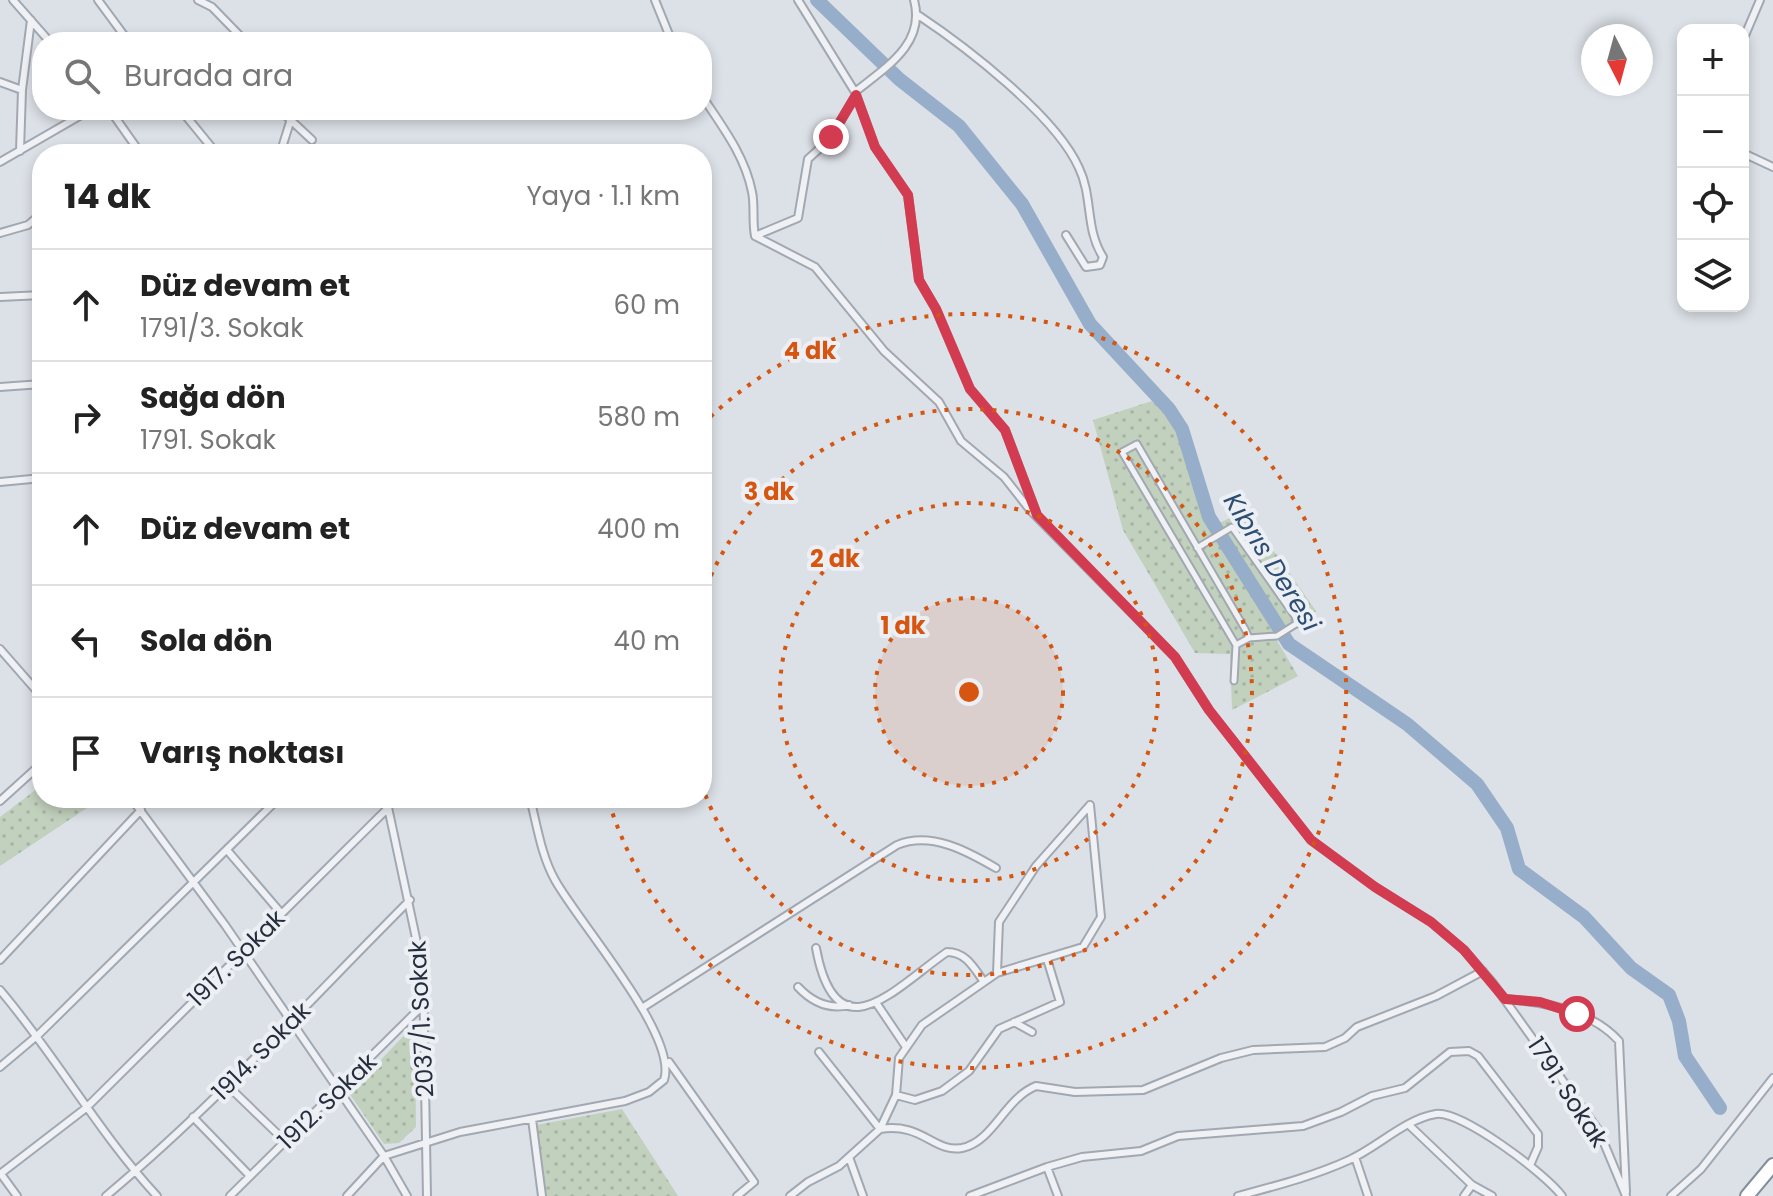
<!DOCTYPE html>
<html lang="tr">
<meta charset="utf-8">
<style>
:root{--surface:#fff;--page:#f2f2f2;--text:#222;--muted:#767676;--line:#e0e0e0}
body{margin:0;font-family:Poppins,sans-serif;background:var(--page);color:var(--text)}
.controls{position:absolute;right:24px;top:24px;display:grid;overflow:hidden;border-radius:16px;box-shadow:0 4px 12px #0003}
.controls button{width:72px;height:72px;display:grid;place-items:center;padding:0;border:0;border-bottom:2px solid var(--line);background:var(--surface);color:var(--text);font:40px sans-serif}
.compass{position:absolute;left:1581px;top:24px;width:72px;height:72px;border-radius:50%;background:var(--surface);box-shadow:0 4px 12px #0003;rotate:174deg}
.stop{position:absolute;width:24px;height:24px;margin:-18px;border:6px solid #d33b51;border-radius:50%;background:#fff}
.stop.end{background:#d33b51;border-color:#fff;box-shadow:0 2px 8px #0008}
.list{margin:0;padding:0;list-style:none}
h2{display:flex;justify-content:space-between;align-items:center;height:104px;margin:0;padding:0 32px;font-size:34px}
h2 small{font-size:26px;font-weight:400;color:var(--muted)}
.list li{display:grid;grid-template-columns:52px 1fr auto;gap:24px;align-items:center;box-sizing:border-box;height:112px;padding:0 32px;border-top:2px solid var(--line)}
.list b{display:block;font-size:30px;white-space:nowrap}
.list p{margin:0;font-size:26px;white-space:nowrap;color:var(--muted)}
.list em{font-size:26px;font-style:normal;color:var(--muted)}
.icon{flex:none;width:44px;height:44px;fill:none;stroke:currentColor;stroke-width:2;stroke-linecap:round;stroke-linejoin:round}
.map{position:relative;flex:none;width:1773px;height:1196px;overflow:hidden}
.search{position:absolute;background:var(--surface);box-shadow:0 4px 12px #0003;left:32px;top:32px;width:680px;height:88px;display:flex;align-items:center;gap:20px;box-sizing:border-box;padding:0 28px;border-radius:32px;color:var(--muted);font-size:30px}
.panel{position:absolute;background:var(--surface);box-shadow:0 4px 12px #0003;left:32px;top:144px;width:680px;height:664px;border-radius:32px}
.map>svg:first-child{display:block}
</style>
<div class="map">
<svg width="1773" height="1196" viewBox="0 0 1773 1196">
<defs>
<pattern id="park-dots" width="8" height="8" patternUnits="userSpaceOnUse" patternTransform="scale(2)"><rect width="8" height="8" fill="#c2d1bd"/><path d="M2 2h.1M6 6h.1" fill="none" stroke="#a7b4a4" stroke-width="1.8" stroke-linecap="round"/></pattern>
</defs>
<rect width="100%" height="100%" fill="#dce1e7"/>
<path fill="url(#park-dots)" d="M 1152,401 L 1173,420 L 1211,527 L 1238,514 L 1277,555 L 1316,611 L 1305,625 L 1276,639 L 1298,676 L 1232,710 L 1230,654 L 1195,653 L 1123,530 L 1093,420 Z
M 42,785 L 42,798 L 102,798 L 0,866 L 0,817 Z
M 415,1024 L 416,1127 L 399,1143 L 384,1144 L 349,1093 Z
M 622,1109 L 678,1196 L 545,1196 L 536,1125 Z"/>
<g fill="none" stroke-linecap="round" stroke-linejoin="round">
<path stroke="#96aec9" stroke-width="14" d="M 817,0 L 899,79 L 959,126 L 1022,204 L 1090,324 L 1169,409 L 1182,429 L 1209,517 L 1289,644 L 1407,724 L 1477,784 L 1507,828 L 1519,869 L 1584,917 L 1631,968 L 1669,995 L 1679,1021 L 1685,1056 L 1720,1108"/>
<g stroke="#a2a8b1" stroke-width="9">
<path id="pedestrian" d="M 1197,548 L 1232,527 L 1299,622 L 1277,636 L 1249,638
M 1234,681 L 1236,645 L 1122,452 L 1137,444 L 1245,629 L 1249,638 L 1236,645"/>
</g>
<g stroke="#a2a8b1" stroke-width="10">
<path id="minor" d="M 13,0 L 50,42
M 98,0 L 129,42
M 198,0 L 212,7 L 246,42
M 655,0 L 672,42
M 798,0 L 855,92
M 914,0 C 926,44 885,68 855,92 L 875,147 L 908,195 L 919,280 L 936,309 L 970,389 L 1005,430 L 1036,512
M 918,15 C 966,47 1056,116 1079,168 C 1093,197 1085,229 1103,257 L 1100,265 L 1086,267 L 1066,235
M 1743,40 L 1760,0
M 0,82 L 22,90
M 702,96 C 722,126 745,156 752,192 C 755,206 752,221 755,236 L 815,267 L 884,351 L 939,402 L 961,441 L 1004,477 L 1030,510 L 1175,657 L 1209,710 L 1311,840 L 1375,887 L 1431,922 L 1464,950 L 1492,982 L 1599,1131 L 1626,1196
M 110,110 L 141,154
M 181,110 L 217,154
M 280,110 L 312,140
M 20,151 L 22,90 L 31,20
M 1743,153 L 1773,167
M 280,154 L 290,122
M 0,162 L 90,110
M 0,233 L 28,225 L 42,213
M 755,236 L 798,218 L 808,159 L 829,140 L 856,95
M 0,297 L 42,295
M 0,387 L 42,384
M 0,482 L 42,478
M 0,649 L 42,697
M 131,798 L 225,925 L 384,1156 L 460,1132 L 625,1101 L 649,1092 L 664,1080 C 679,1036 578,922 555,880 C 541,855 537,825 530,798
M 386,798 L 423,971 L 427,1196
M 0,801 L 42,763
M 227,850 L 281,913
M 816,948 C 836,1058 896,987 947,952 C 966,952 974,968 984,982
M 0,960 L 141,810
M 997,973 L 999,922 L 1036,866 L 1090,805
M 798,987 C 812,1002 828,1010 849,1005
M 0,990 C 56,1056 98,1132 157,1196
M 1505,999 C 1544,1002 1591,1010 1619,1041 L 1626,1192
M 877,1004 L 906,1047
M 642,1008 L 897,845 C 931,831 967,851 996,868
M 1014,1022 L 1032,1032
M 819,1052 L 880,1129
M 669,1062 L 754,1182 L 737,1196
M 0,1067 L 38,1035 L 279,798
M 227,1085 L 286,1142
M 896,1095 L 915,1100 L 942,1091 L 969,1071 L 999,1029 L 1060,1002 L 1047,959
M 193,1117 L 250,1176
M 532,1119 L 542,1196
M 1409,1125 L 1472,1185 L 1492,1196
M 880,1129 C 922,1122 934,1153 962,1148 C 994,1141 1004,1099 1036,1086 L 1075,1092 L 1143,1090 L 1221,1058 L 1253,1050 L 1325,1047 L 1345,1038 L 1357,1027 L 1436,996 L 1483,971
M 849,1157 L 863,1196
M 1355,1157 L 1368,1196
M 1047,1167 L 1058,1196
M 0,1174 L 86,1108 L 388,808
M 1,1174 L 17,1196
M 106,1196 C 215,1105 310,1000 410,900
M 230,1196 L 423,1005
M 347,1196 L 384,1156 L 407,1196
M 790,1196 L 808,1182 L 839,1166 L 880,1129 L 896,1095 L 899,1058 L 922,1025 L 997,973 L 1083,947 L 1101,917 L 1090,805
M 970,1196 L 1047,1167 L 1082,1157 L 1141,1151 L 1178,1136 L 1303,1126 L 1341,1112 L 1372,1096 L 1405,1088 L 1450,1052 L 1469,1051 L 1478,1056 L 1538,1134 L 1538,1147 L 1531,1163
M 1238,1196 C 1275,1186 1314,1176 1349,1160 C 1378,1147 1405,1119 1436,1114 C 1461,1110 1546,1174 1562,1196
M 1464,1196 L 1472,1185
M 1671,1196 L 1701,1169 L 1773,1078"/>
</g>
<g stroke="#838e9e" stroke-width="16">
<path id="motorway" d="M 1747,1196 L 1773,1165"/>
</g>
<use href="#pedestrian" stroke="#eff1f5" stroke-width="5"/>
<use href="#minor" stroke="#eff1f5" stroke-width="6"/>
<use href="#motorway" stroke="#fff" stroke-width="12"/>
</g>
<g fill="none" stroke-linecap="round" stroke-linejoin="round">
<path stroke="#d33b51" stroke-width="10" d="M 831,137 L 856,95 L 875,147 L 908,195 L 919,280 L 936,309 L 970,389 L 1005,430 L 1037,515 L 1175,657 L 1209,710 L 1311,840 L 1375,887 L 1431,922 L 1464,950 L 1505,999 L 1540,1002 L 1577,1014"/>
</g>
<circle cx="969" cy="692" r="94" fill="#d55511" fill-opacity=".12"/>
<g fill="none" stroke="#d55511" stroke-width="4" stroke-dasharray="4 8">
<circle cx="969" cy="692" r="94"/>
<circle cx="969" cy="692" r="189"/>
<path d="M702 598A283 283 0 1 1 702 786"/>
<path d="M702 425A377 377 0 1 1 608 799"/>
</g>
<g text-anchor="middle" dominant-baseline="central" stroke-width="8" stroke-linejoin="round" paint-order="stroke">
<g font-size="24" fill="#262e3e" stroke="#ecf0f5">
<text transform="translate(236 958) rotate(-45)">1917. Sokak</text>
<text transform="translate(421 1019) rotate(-93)">2037/1. Sokak</text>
<text transform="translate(261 1051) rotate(-45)">1914. Sokak</text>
<text transform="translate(1568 1092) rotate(57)">1791. Sokak</text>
<text transform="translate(327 1101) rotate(-44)">1912. Sokak</text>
</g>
<g font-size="26" font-style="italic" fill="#2e4d73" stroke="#ecf0f5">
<text transform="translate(1272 562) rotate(58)">Kıbrıs Deresi</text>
</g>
</g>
<circle cx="969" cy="692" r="12" fill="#d55511" stroke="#ecf0f5" stroke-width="4"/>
<g font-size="24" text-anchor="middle" font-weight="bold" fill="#d55511" stroke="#ecf0f5" stroke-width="8" stroke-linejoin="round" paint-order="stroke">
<text x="810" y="359">4 dk</text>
<text x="769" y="500">3 dk</text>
<text x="835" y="567">2 dk</text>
<text x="903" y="634">1 dk</text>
</g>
</svg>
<div class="controls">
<button>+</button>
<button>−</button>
<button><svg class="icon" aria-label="locate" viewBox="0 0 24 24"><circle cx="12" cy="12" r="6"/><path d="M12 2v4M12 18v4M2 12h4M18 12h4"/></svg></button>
<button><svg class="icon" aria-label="layers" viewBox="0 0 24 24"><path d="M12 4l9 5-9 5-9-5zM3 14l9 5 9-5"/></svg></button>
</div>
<svg class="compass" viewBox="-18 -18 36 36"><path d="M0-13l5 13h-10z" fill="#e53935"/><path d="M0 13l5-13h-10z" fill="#767676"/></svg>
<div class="stop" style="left:1577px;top:1014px"></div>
<div class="stop end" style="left:831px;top:137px"></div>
<div class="search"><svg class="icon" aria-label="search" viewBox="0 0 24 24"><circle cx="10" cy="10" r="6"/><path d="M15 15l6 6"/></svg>Burada ara</div>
<section class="panel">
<h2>14 dk<small>Yaya · 1.1 km</small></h2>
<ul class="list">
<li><svg class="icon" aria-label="ahead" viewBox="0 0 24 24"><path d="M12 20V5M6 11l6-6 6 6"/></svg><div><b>Düz devam et</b><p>1791/3. Sokak</p></div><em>60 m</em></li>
<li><svg class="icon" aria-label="right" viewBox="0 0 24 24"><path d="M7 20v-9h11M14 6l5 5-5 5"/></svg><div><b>Sağa dön</b><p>1791. Sokak</p></div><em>580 m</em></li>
<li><svg class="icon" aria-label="ahead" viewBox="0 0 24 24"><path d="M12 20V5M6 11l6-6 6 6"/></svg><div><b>Düz devam et</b></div><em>400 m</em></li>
<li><svg class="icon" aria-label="left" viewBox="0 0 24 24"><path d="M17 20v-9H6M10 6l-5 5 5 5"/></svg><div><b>Sola dön</b></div><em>40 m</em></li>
<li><svg class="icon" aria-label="arrive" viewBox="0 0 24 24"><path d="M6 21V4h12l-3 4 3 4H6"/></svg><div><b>Varış noktası</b></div></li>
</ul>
</section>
</div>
